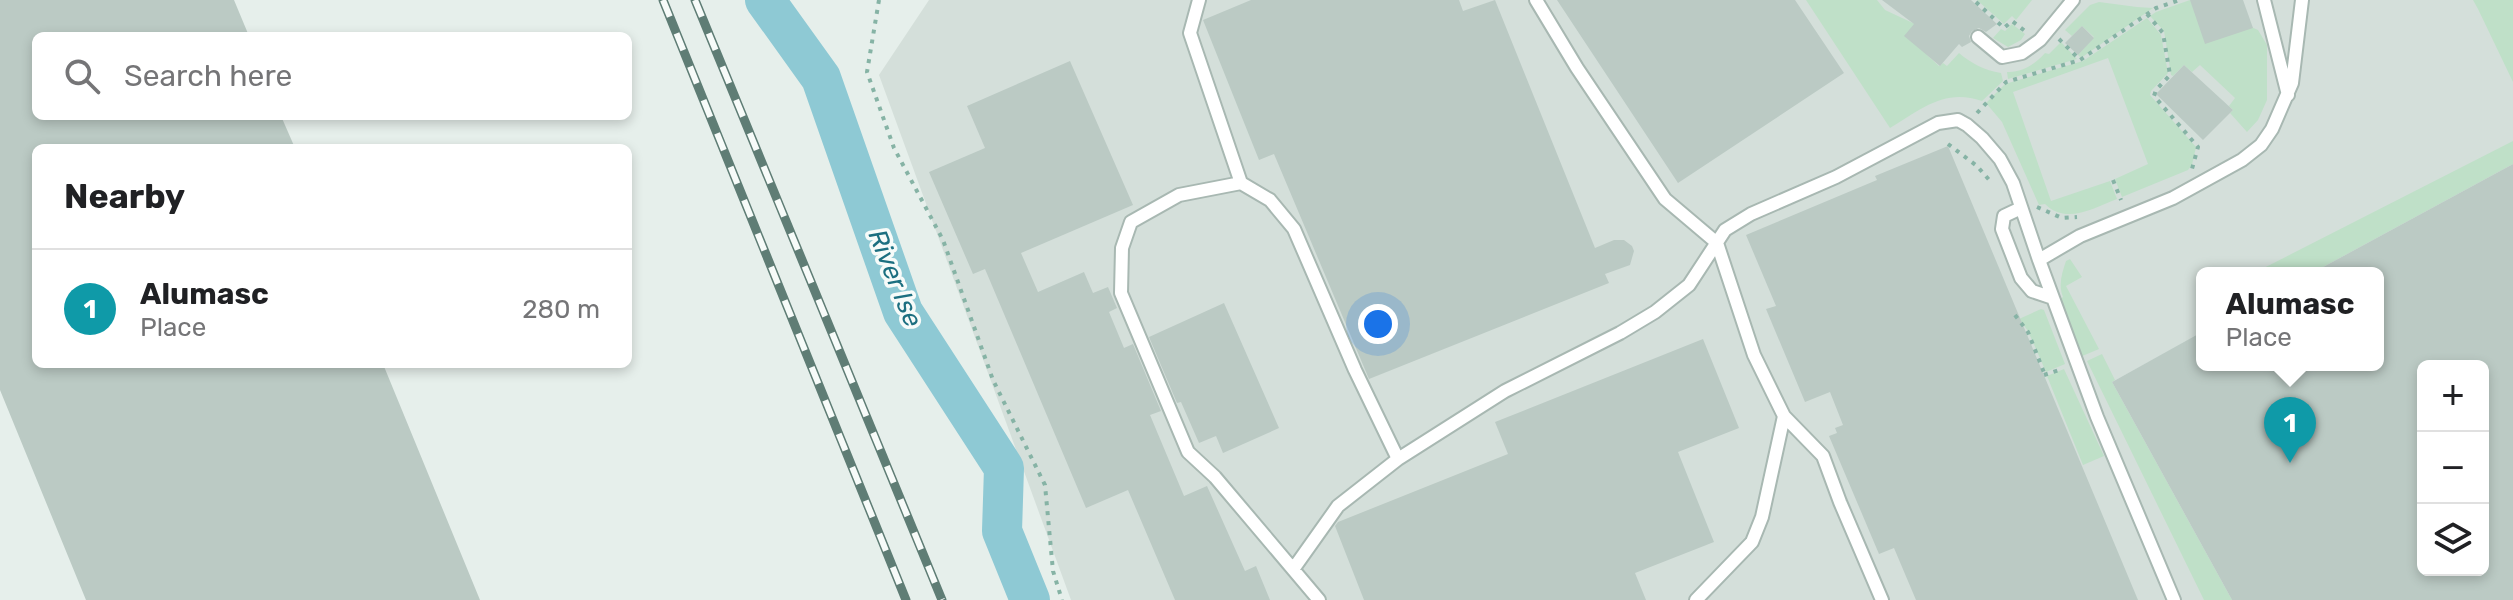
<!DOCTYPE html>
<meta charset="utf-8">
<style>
:root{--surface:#fff;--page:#f6f6f6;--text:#202124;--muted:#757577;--line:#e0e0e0;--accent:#7f4e3f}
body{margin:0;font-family:Rubik,sans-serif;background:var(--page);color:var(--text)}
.controls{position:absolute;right:24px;bottom:24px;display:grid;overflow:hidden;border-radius:12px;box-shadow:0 4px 12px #0003}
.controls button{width:72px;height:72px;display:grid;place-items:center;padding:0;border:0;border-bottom:2px solid var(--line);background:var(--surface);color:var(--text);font:40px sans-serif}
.you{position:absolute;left:1378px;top:324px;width:28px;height:28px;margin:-20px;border:6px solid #fff;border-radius:50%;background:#1a73e8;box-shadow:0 0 0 12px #1a73e833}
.badge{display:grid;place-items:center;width:52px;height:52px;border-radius:50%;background:var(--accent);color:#fff;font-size:26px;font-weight:700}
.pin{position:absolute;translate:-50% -66px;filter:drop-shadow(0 2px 4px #0008)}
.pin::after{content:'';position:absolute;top:42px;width:28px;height:24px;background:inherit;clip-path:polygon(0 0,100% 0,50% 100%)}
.popup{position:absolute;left:2196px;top:267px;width:188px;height:104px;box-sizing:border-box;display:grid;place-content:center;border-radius:12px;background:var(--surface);filter:drop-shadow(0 2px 6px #0005);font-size:26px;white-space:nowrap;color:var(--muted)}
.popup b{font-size:30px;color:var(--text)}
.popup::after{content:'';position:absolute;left:50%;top:100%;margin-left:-16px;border:16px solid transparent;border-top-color:var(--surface)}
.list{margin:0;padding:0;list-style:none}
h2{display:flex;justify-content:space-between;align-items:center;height:104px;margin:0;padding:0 32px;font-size:34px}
h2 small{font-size:26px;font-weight:400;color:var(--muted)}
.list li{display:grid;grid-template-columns:52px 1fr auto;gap:24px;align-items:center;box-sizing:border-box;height:120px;padding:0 32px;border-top:2px solid var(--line)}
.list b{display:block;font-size:30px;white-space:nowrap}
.list p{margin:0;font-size:26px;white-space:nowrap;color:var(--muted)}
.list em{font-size:26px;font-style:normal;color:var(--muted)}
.icon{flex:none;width:44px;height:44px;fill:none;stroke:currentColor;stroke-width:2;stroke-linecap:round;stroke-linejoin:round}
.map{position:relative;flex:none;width:2513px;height:600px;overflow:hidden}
.search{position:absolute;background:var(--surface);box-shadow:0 4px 12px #0003;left:32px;top:32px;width:600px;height:88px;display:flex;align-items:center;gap:20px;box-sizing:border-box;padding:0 28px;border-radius:12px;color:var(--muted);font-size:30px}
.panel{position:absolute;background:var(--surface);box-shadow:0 4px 12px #0003;left:32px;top:144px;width:600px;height:224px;border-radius:12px}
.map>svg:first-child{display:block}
</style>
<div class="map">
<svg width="2513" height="600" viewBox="0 0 2513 600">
<rect width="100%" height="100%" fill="#e6efeb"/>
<path fill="#d4dfda" d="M 929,0 L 2513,0 L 2513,164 L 2312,273 L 2202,273 L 2202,333 L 2112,382 L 2232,600 L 1071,600 L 879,75 Z"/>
<path fill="#bfe0c8" d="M 1806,0 L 1877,0 L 1885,10 L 1915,24 L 1927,55 L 1939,66 L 1943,63 L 1947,66 L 1959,53 C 1972,64 1984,70 2001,73 L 2003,81 L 1982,101 C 1945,88 1921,109 1890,128 Z
M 1977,0 L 2032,0 L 2016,20 L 2012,16 L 2004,24 Z
M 2190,0 L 2258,30 L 2267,45 L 2267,100 L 2258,120 L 2247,132 L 2230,113 L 2233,110 L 2229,106 L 2235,98 L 2200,65 L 2192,72 L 2184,65 L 2173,76 L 2171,75 L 2164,31 L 2150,16 L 2156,12 Z
M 2473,0 L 2513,0 L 2513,82 L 2478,9 Z
M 2099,2 L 2137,7 L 2153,8 L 2081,58 L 2078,55 L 2094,37 L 2082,26 L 2072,36 L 2065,30 L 2090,5 Z
M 2147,18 L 2161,35 L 2168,73 L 2151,91 L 2150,95 L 2196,147 L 2192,165 L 2188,170 L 2122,197 L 2115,179 L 2148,164 L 2108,58 L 2013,92 L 2051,201 L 2110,181 L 2117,199 C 2094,208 2066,225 2045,204 L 2039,205 L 2002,122 L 1986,103 L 2005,84 L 2083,61 Z
M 2012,24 L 2025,34 L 2021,40 L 2008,47 L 1993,38 L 2001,29 L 2005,31 Z
M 2061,42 L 2077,59 L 2008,79 L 2007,72 C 2022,73 2035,64 2045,53 L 2049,54 Z
M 2513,141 L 2513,164 L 2312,273 L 2254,273 Z
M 2070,259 L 2082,277 L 2066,286 L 2099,349 L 2080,357 L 2059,300 L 2063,297 C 2058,285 2062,273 2066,261 Z
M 2041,309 L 2044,310 L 2065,364 L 2046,372 L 2028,331 L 2019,319 Z
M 2102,354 L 2115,380 L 2112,382 L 2232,600 L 2204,600 L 2087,361 Z
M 2064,369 L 2104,456 L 2083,465 L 2047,376 Z"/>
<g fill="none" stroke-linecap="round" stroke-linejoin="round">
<path stroke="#8ec9d4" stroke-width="40" d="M 765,0 L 821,78 L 903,312 L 1004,468 L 1002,531 L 1030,600"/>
</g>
<path fill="#bbcac4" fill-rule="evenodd" d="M 0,0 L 234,0 L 249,36 L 36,36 L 36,116 L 281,116 L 295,148 L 36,148 L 36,364 L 383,364 L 480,600 L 86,600 L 0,390 Z
M 1251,0 L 1459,0 L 1463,11 L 1495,0 L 1595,248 L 1614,240 L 1624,240 L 1632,246 L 1634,251 L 1630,265 L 1605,274 L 1609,283 L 1369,379 L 1274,154 L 1259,160 L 1203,20 Z
M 1557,0 L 1795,0 L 1844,73 L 1678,183 Z
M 1882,0 L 1971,0 L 1997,24 L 1986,32 L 1979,28 L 1972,31 L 1969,36 L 1971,42 L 1962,47 L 1959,44 L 1940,66 L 1904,36 L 1914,24 Z
M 2190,0 L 2243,0 L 2253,28 L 2205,44 Z
M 2082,26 L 2094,38 L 2078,55 L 2065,43 Z
M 1070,61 L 1133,205 L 1021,253 L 1038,292 L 1084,272 L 1093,293 L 1108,287 L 1117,308 L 1109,312 L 1124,348 L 1133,344 L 1161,411 L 1150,415 L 1184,496 L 1207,486 L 1245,571 L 1256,566 L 1270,600 L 1175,600 L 1128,490 L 1086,508 L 985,269 L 973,274 L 929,172 L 985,148 L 967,106 Z
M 2184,65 L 2233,110 L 2203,140 L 2156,94 Z
M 1948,146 L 2025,330 L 2138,600 L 1916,600 L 1894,548 L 1879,554 L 1829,436 L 1837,433 L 1835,428 L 1843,425 L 1830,392 L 1805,402 L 1766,309 L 1776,306 L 1746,235 L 1877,180 L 1875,176 Z
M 2513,164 L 2513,600 L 2232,600 L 2112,382 L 2202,332 L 2202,365 L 2378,365 L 2378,273 L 2312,273 ZM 2423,366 L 2483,366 L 2483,570 L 2423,570 Z
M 1224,303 L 1279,428 L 1223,453 L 1216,436 L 1199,443 L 1181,402 L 1177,403 L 1149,337 Z
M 1703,339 L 1739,428 L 1678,452 L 1714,542 L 1635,573 L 1646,600 L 1364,600 L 1335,526 L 1338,522 L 1508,454 L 1495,422 Z"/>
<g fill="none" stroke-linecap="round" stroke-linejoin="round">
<g stroke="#a8b8b2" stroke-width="16">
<path id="service" d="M 1199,0 L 1190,33 L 1241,183
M 1536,0 L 1577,68 L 1665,199 L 1717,243 L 1754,355 L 1784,416 L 1762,517 L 1752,542 L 1696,600
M 2264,0 L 2288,95
M 1978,37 L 2002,57 L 2022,53 L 2040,40 L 2073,0
M 2021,208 L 2004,216 L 2002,229 L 2021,278 L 2032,291 L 2053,298
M 2039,260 L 2097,417 L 2174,600
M 1784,416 L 1823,456 L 1840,502 L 1882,600
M 1294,568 L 1338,506 L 1398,459 L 1505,391 L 1620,333 L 1655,312 L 1689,285 L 1725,230 L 1751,214 L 1836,177 L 1938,123 L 1958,120 L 1967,125 L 1982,138 L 2000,159 L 2013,183 L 2039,260 L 2080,236 L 2173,198 L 2242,160 L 2261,145 L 2272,129 L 2292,83 L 2302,0
M 1319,600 L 1215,477 L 1188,452 L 1121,293 L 1122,248 L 1131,222 L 1179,195 L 1241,183 L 1270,200 L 1294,229 L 1355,370 L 1398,459"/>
</g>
<path stroke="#86b3a5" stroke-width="4" stroke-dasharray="4 6" stroke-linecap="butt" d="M 879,0 L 867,72 L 894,148 L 943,240 L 993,380 L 1045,485 L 1053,571 L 1062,600
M 1976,2 L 2004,28 L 2012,21 L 2025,31
M 2147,14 L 2163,33 L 2170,75 L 2156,90 L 2154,96 L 2198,147 L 2192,169
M 2059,39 L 2080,60
M 1977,113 L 2006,82 L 2080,60 L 2156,8 L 2180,0
M 1948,144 L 1977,166 L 1991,182
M 2113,180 L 2121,200
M 2037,207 L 2062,218 L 2077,217
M 2015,315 L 2028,332 L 2045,375
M 2044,375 L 2062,369"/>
<use href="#service" stroke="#fff" stroke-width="12"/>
<g stroke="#5f7d75" stroke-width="9">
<path id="rail" d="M 663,0 L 906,600
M 695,0 L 942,600"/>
</g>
<use href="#rail" stroke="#f7fbf9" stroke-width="6" stroke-dasharray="18" stroke-linecap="butt"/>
</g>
<g text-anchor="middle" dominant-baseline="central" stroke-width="7" stroke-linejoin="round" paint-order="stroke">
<g font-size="26" font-style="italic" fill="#1c6f80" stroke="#f7fbf9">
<text transform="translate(895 278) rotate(68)">River Ise</text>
</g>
</g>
</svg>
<div class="controls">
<button>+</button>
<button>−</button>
<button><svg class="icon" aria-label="layers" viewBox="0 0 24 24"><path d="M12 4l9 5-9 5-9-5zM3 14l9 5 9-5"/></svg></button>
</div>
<div class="you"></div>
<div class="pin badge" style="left:2290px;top:463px;background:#0f9aa8">1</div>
<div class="popup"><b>Alumasc</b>Place</div>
<div class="search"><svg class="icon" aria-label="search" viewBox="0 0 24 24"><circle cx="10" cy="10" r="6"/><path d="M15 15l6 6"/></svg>Search here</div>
<section class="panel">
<h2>Nearby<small></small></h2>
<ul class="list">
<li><span class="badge" style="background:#0f9aa8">1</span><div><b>Alumasc</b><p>Place</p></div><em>280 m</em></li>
</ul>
</section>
</div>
